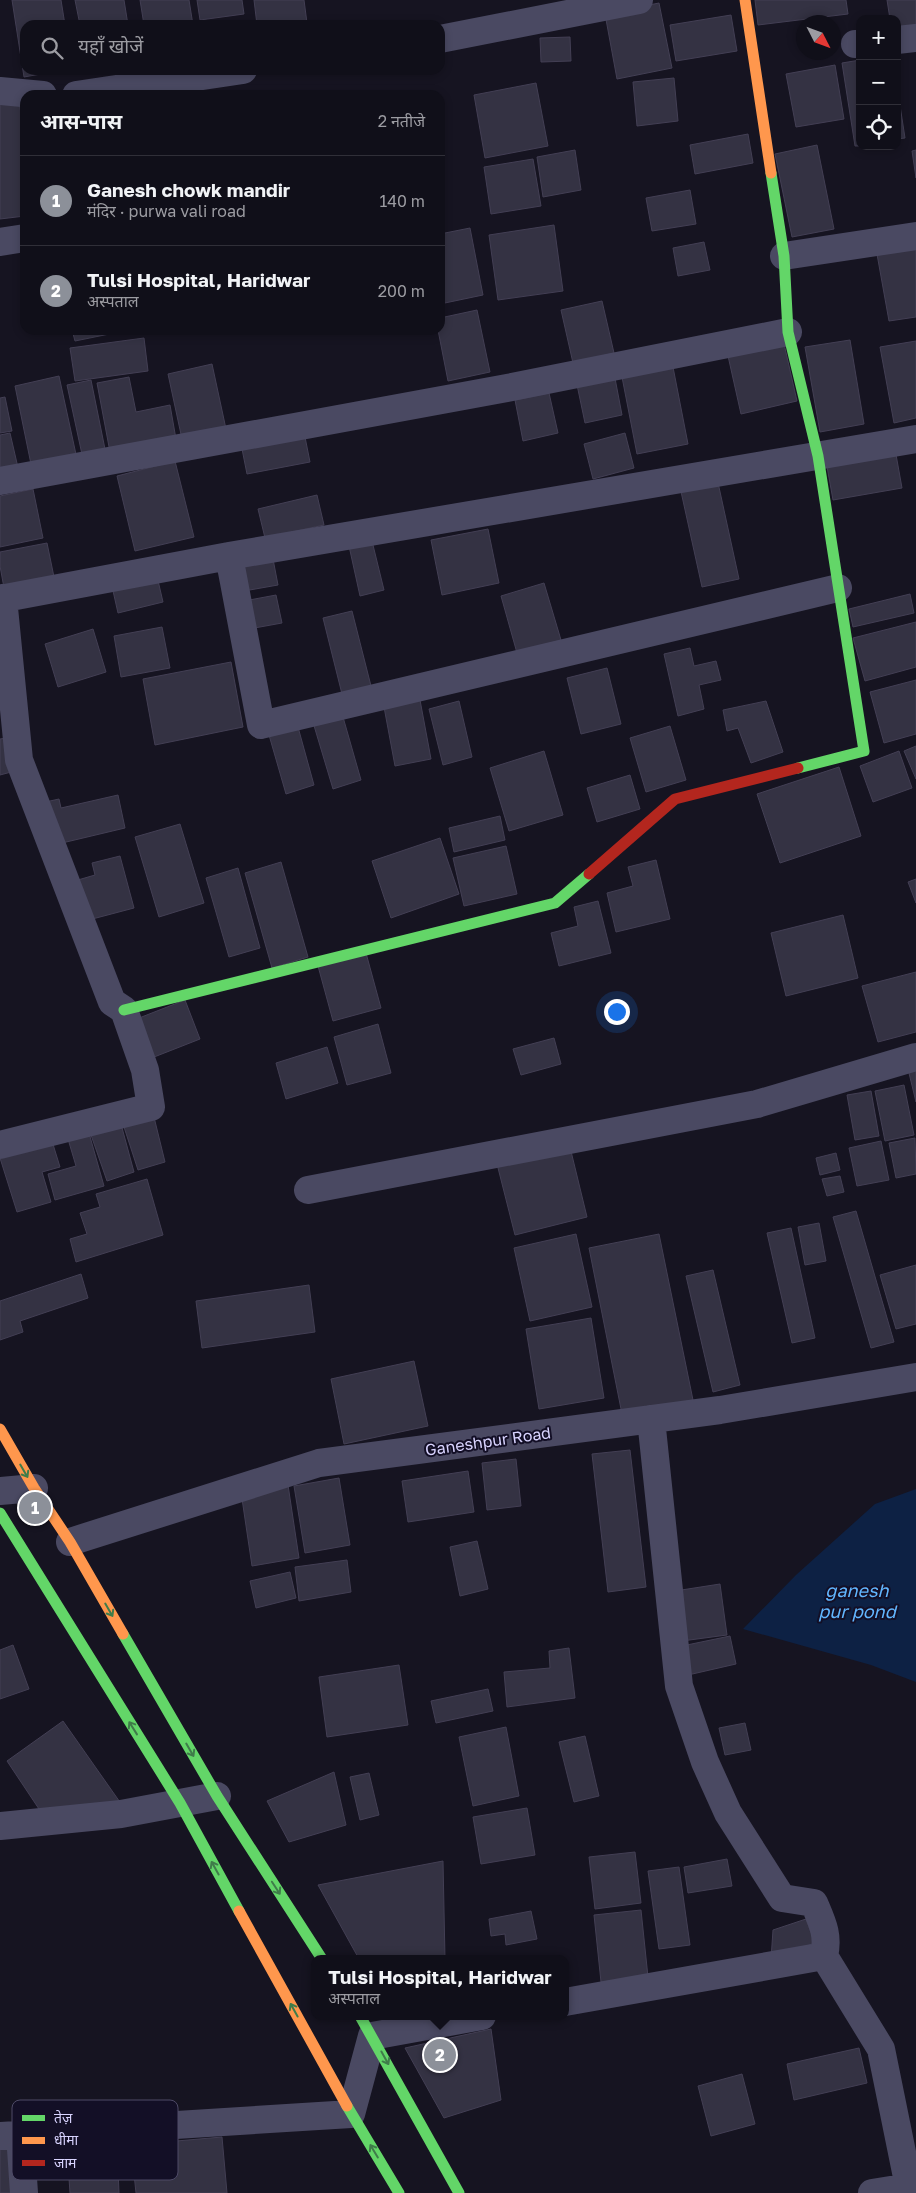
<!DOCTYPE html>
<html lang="hi">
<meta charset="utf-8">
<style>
:root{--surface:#100f19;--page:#191822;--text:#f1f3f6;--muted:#9c9ca2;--line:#302f38;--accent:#8c9099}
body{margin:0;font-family:"Golos Text","Noto Sans Devanagari",sans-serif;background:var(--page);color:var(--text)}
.controls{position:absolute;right:15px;top:15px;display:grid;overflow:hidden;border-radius:10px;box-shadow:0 2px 8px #0003}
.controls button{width:45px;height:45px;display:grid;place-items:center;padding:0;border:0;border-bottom:1px solid var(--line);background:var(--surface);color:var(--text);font:25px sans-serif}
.compass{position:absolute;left:796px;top:15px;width:45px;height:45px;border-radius:50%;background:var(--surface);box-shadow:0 2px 8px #0003;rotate:132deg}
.you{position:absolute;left:616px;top:1011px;width:18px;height:18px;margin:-12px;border:4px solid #fff;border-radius:50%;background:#1a73e8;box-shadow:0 0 0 8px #1a73e833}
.badge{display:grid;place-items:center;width:32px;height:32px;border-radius:50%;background:var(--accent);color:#fff;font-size:16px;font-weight:700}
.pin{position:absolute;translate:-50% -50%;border:2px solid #fff;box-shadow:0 1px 5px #0006}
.popup{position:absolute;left:311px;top:1955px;width:258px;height:65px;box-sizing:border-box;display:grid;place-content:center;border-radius:10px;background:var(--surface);filter:drop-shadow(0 1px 4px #0005);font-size:16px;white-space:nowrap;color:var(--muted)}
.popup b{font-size:19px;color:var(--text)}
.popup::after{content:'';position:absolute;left:50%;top:100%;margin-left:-10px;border:10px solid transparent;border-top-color:var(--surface)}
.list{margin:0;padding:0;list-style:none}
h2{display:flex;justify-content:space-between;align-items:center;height:65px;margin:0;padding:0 20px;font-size:21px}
h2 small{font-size:16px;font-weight:400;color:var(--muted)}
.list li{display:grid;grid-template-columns:32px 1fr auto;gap:15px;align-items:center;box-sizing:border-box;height:90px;padding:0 20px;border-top:1px solid var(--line)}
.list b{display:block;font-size:19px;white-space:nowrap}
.list p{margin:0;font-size:16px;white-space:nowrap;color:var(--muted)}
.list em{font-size:16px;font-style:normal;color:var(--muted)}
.icon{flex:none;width:28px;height:28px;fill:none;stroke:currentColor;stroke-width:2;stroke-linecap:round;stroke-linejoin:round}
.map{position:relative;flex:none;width:916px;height:2193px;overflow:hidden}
.search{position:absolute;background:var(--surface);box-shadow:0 2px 8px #0003;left:20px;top:20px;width:425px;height:55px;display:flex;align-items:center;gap:12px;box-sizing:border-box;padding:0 18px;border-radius:15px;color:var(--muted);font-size:19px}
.panel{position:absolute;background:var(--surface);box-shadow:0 2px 8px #0003;left:20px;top:90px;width:425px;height:245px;border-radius:15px}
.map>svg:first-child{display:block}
</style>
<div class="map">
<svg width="916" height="2193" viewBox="0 0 916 2193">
<rect width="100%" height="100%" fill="#161421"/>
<path fill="#0d2144" d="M 916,1489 L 916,1682 L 871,1665 L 743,1629 L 796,1575 L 875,1504 Z"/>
<path fill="#343243" stroke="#433f54" d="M 12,0 L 61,0 L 65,25 L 25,25 L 25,70 L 63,70 L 24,77 Z
M 75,0 L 124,0 L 128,25 L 80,25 Z
M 140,0 L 189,0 L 193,25 L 144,25 Z
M 197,0 L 242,0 L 244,14 L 200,20 Z
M 254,0 L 304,0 L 307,23 L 290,25 L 257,25 Z
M 755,0 L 846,0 L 848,14 L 758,25 Z
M 887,0 L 916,0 L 916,27 L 897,30 L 897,19 L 890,19 Z
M 659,3 L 672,68 L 617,79 L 605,14 Z
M 731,15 L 737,51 L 676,61 L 670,25 Z
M 570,37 L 571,61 L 541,62 L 540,38 Z
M 860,60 L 860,146 L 855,146 L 842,63 Z
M 835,65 L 844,119 L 796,127 L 786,74 Z
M 674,78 L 678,121 L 637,126 L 633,82 Z
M 536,83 L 548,146 L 485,158 L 474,95 Z
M 897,86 L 905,138 L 897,139 Z
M 19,100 L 25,144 L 25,216 L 0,219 L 0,103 Z
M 748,134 L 753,163 L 695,174 L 690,145 Z
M 817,145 L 834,229 L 792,237 L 775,154 Z
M 575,150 L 581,190 L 543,197 L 537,157 Z
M 916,150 L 916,178 L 912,151 Z
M 533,159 L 541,206 L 491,214 L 484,167 Z
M 690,190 L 696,224 L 652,231 L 646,198 Z
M 554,225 L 563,291 L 498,300 L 489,235 Z
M 470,228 L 483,295 L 440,304 L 440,234 Z
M 916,237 L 916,317 L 889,321 L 875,243 Z
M 704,242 L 710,270 L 678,276 L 673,248 Z
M 602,301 L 614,353 L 573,363 L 561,310 Z
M 477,310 L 490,372 L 448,381 L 438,330 L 440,330 L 440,318 Z
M 72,330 L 129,330 L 75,341 Z
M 782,335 L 797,401 L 741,414 L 726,347 Z
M 144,338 L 148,371 L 75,381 L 70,348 Z
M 850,340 L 864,424 L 820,432 L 805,347 Z
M 916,341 L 916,418 L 894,423 L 880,347 Z
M 672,362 L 688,444 L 637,454 L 621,372 Z
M 212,364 L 226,429 L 182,439 L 168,374 Z
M 614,373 L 622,415 L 585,423 L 576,380 Z
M 59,376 L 77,459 L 32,469 L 15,386 Z
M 129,377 L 136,412 L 170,405 L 176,439 L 110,452 L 97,383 Z
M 91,380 L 106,454 L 83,459 L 67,385 Z
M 549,393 L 558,433 L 523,441 L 515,400 Z
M 5,397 L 12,431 L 0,433 L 0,398 Z
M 304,432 L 310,462 L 247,474 L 241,444 Z
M 10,433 L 19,472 L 0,477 L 0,435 Z
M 625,433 L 634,468 L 593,479 L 584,444 Z
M 895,449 L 902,488 L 833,500 L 826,461 Z
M 175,461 L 194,537 L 135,551 L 117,476 Z
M 717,478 L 739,579 L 702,587 L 680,487 Z
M 33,489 L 43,538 L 0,547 L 0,496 Z
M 317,495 L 324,525 L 265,538 L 258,509 Z
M 488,529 L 499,583 L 442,595 L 431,540 Z
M 372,541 L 384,590 L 360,596 L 349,546 Z
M 47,543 L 54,577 L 4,588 L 0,566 L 0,552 Z
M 273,559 L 278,585 L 244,591 L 239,566 Z
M 156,572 L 163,602 L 118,613 L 111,582 Z
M 544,583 L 561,640 L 517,653 L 501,596 Z
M 910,594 L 914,613 L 853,627 L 849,609 Z
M 276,595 L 282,623 L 249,629 L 244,601 Z
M 352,611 L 371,686 L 342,694 L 323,618 Z
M 916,622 L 916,667 L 865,681 L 853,638 Z
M 162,627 L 170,668 L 121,677 L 114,636 Z
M 93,629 L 106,672 L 58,687 L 45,644 Z
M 690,648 L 694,666 L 716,661 L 721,680 L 699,685 L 704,709 L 678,716 L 664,654 Z
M 231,662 L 243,727 L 155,745 L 143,679 Z
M 607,668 L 621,724 L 581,734 L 567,678 Z
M 916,680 L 916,734 L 884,743 L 870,692 Z
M 420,700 L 431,759 L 395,766 L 384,707 Z
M 459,701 L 472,757 L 443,765 L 429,709 Z
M 766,701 L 783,752 L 751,763 L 738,728 L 727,731 L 723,710 Z
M 341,710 L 361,780 L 333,789 L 312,719 Z
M 670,726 L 686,780 L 646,792 L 630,738 Z
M 298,727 L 314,785 L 286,794 L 269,735 Z
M 6,738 L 15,771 L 0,775 L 0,739 Z
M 916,746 L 916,779 L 904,751 Z
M 544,751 L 563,815 L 509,831 L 490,768 Z
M 899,751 L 912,788 L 873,802 L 860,766 Z
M 839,767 L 861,836 L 780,863 L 757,794 Z
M 630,775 L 640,809 L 597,822 L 587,788 Z
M 118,795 L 125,828 L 62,843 L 41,803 L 59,799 L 61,808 Z
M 500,816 L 505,840 L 454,852 L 449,828 Z
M 180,824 L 204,903 L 159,917 L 135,837 Z
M 440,838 L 459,894 L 391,918 L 372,861 Z
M 506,846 L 517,894 L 464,906 L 453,858 Z
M 120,856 L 134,908 L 81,922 L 71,882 L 95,875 L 92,863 Z
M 656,860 L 670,919 L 616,932 L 607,893 L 633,886 L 628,867 Z
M 281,862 L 308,957 L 272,968 L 245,873 Z
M 238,868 L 260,948 L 229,957 L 206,878 Z
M 916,879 L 916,903 L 908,882 Z
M 598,901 L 611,953 L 559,966 L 551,933 L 578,926 L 574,907 Z
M 843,915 L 858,978 L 786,996 L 771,933 Z
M 366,953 L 381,1008 L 333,1021 L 318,966 Z
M 916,972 L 916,1032 L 878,1042 L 862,986 Z
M 185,1000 L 200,1039 L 149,1059 L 134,1020 Z
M 378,1024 L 391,1073 L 347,1085 L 334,1037 Z
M 554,1038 L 561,1064 L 521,1075 L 513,1049 Z
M 327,1047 L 338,1083 L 286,1099 L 276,1063 Z
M 916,1067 L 916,1102 L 908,1069 Z
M 904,1085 L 914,1135 L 885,1141 L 875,1091 Z
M 871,1091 L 879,1136 L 855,1140 L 847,1095 Z
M 153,1113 L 165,1162 L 138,1170 L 123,1124 Z
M 121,1124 L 134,1172 L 107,1181 L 91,1135 Z
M 89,1133 L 104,1186 L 55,1200 L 48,1174 L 76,1166 L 68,1139 Z
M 915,1138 L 916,1174 L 896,1178 L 889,1143 Z
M 52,1141 L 60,1167 L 42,1172 L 51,1202 L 17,1212 L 0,1158 Z
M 881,1141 L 889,1180 L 857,1186 L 849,1148 Z
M 569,1143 L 587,1217 L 515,1235 L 496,1160 Z
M 836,1153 L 840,1170 L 820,1175 L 816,1158 Z
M 840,1176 L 844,1192 L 827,1196 L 822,1179 Z
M 147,1179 L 163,1235 L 76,1262 L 70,1239 L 87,1234 L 80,1213 L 100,1207 L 96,1194 Z
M 856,1211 L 894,1342 L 871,1348 L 833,1217 Z
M 819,1223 L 826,1261 L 805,1265 L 798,1227 Z
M 791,1228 L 815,1338 L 792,1343 L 767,1233 Z
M 576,1234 L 592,1307 L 530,1321 L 514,1248 Z
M 659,1234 L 693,1400 L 622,1414 L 589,1248 Z
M 916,1265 L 916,1324 L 896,1329 L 880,1275 Z
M 713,1270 L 740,1385 L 713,1392 L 686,1276 Z
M 81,1274 L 88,1298 L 20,1321 L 23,1332 L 0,1340 L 0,1301 Z
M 309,1285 L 315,1332 L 202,1348 L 196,1301 Z
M 591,1318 L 604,1398 L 539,1409 L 526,1329 Z
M 414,1361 L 428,1426 L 344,1444 L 331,1379 Z
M 630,1450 L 646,1587 L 608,1592 L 592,1454 Z
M 516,1459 L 521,1506 L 487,1510 L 482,1463 Z
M 468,1471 L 474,1512 L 408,1522 L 402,1481 Z
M 339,1478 L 350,1545 L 305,1553 L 294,1486 Z
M 288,1485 L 299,1558 L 252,1566 L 241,1492 Z
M 477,1541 L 488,1589 L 460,1596 L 450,1547 Z
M 347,1560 L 351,1592 L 299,1601 L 295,1567 Z
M 290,1572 L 296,1598 L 256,1608 L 250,1581 Z
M 720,1584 L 727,1635 L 682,1641 L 675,1591 Z
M 730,1636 L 736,1664 L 688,1675 L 682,1646 Z
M 13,1645 L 29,1689 L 0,1699 L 0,1650 Z
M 569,1648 L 575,1698 L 507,1707 L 504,1672 L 550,1668 L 549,1651 Z
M 399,1665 L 408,1725 L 327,1737 L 319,1677 Z
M 488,1689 L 493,1711 L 436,1723 L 431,1701 Z
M 63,1721 L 122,1805 L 41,1812 L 7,1761 Z
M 745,1723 L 751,1750 L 725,1755 L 719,1728 Z
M 506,1727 L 519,1796 L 473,1806 L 459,1737 Z
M 585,1736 L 599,1796 L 574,1802 L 559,1742 Z
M 334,1772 L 346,1825 L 289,1842 L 267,1801 Z
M 369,1773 L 379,1815 L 360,1820 L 350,1777 Z
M 527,1808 L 535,1855 L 481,1864 L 473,1817 Z
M 635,1852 L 641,1903 L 595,1909 L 589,1857 Z
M 727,1859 L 732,1886 L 688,1893 L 684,1867 Z
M 443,1861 L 445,1959 L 359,1959 L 318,1885 Z
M 679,1867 L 690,1945 L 659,1949 L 648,1871 Z
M 641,1910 L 648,1977 L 601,1982 L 594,1915 Z
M 531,1911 L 537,1939 L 506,1945 L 505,1934 L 491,1936 L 489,1919 Z
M 806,1919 L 815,1943 L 771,1959 L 773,1930 Z
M 497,1956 L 497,1959 L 482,1959 L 482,1957 Z
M 491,2029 L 501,2100 L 444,2118 L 405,2048 Z
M 859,2048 L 867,2083 L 794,2100 L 787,2064 Z
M 742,2074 L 755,2124 L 711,2136 L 698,2086 Z
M 222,2137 L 227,2193 L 136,2193 L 131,2145 Z
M 117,2146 L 119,2193 L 70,2193 L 67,2149 Z
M 8,2147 L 12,2193 L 0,2193 L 0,2148 Z"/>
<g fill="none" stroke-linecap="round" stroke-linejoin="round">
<path stroke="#4a4962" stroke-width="28" d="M 440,39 L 639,0
M 897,40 L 916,38
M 855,44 L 860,44
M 0,91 L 43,95
M 76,95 L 243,70
M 0,242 L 25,238
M 784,256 L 916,236
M 0,481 L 507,388 L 788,332
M 229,556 L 261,725 L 838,588
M 0,599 L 229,556 L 916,439
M 0,1145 L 151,1107 L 145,1070 L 124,1010 L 112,1002 L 19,760 L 3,598
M 308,1190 L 757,1104 L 916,1057
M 651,1419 L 679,1686 L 705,1762 L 728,1813 L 782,1898 L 814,1903 C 822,1922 829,1935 824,1956 L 881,2049 L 909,2187 L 872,2193
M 0,1491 L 34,1488
M 70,1542 L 319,1463 L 720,1410 L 916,1377
M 0,1826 L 121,1814 L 217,1796
M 565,2002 L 824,1956
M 20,2134 L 24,2193
M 0,2136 L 351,2114 L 372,2036 L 482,2016"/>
<path stroke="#63d668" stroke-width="11" d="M 771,173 L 784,256 L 788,332 L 818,456 L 864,751 L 798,768
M 124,1010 L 555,903 L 589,874
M 0,1513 L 180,1803 L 239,1911
M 123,1634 L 217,1796 L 322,1959
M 360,2016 L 459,2193
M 347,2106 L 399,2193"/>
<path stroke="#ff974d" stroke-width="11" d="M 745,0 L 771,173
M 0,1429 L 34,1488 L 70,1542 L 123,1634
M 239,1911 L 347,2106"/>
<path stroke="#b3261e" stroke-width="11" d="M 589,874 L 675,799 L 798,768"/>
</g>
<defs><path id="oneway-shaft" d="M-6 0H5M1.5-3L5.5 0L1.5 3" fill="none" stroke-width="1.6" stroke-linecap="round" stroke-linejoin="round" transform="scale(1.25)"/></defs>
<g stroke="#3f7c4a">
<use href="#oneway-shaft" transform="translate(24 1471) rotate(60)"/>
<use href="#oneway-shaft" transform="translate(109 1610) rotate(60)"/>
<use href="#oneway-shaft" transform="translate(133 1728) rotate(-122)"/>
<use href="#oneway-shaft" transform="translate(190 1750) rotate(60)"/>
<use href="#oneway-shaft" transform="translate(215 1868) rotate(-119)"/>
<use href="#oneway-shaft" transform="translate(276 1888) rotate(57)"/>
<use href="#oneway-shaft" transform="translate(294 2010) rotate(-119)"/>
<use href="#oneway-shaft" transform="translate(385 2058) rotate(61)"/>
<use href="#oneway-shaft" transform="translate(374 2151) rotate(-121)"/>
</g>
<g text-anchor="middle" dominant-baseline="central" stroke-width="4" stroke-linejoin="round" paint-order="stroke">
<g font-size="16" fill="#d9d4ff" stroke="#130f26">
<text transform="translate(488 1441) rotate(-8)">Ganeshpur Road</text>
</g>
<g font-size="18" font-style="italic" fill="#62b6ff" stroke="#130f26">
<text x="857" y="1590">ganesh<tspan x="857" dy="21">pur pond</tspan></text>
</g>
</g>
<rect x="12" y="2100" width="166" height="80" rx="8" fill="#130f26" stroke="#4e4a67" stroke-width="1"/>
<rect x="22" y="2115" width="23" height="6" fill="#63d668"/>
<rect x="22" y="2137" width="23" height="7" fill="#ff974d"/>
<rect x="22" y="2160" width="23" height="6" fill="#b3261e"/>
<g font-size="14" fill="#d9d4ff">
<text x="54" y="2123">तेज़</text>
<text x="54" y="2145">धीमा</text>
<text x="54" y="2168">जाम</text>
</g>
</svg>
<div class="controls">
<button>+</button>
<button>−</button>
<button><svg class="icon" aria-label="locate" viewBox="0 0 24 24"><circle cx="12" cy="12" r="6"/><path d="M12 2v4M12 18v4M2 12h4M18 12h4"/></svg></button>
</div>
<svg class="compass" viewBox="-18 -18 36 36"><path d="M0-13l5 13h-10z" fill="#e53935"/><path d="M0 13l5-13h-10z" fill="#9c9ca2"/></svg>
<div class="you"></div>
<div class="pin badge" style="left:35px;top:1508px">1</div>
<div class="pin badge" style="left:440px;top:2055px">2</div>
<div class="popup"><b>Tulsi Hospital, Haridwar</b>अस्पताल</div>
<div class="search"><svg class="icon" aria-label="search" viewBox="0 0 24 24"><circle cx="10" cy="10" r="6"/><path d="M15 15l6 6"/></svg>यहाँ खोजें</div>
<section class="panel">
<h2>आस-पास<small>2 नतीजे</small></h2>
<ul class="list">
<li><span class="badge">1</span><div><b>Ganesh chowk mandir</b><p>मंदिर · purwa vali road</p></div><em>140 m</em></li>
<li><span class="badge">2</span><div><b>Tulsi Hospital, Haridwar</b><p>अस्पताल</p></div><em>200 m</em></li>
</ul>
</section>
</div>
